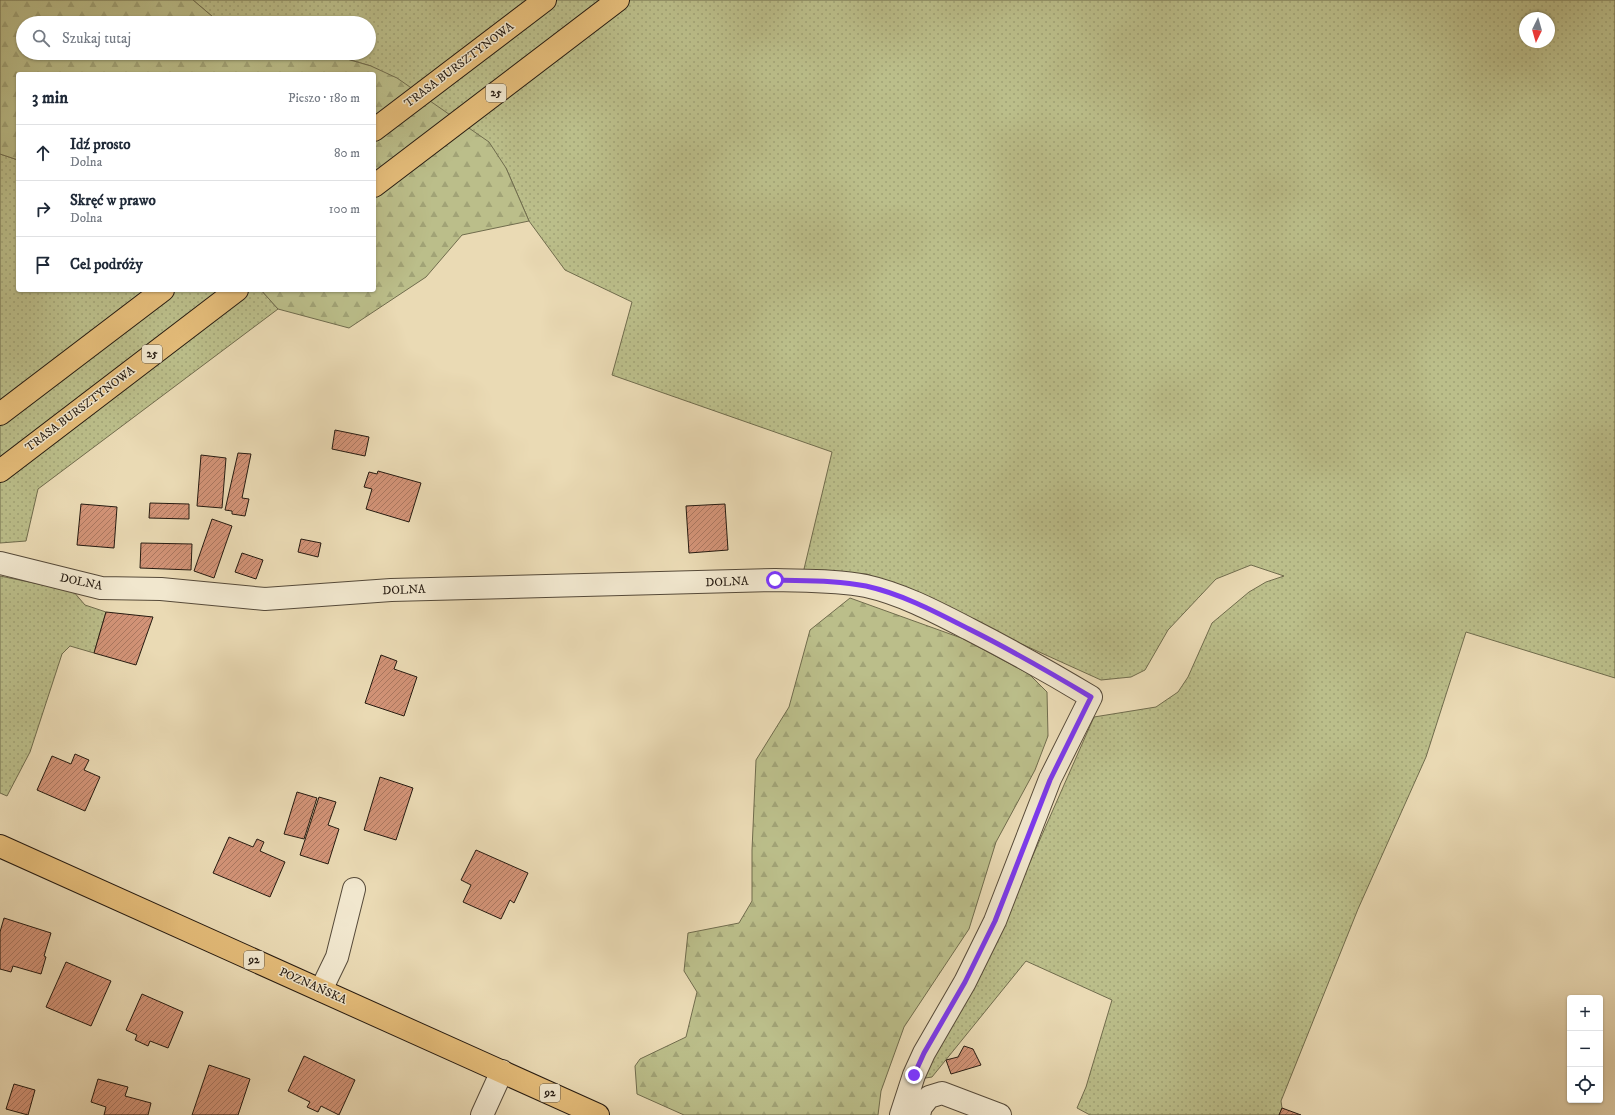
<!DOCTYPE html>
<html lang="pl">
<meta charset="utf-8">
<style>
:root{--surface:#fff;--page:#f6f6f7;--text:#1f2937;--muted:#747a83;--line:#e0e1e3}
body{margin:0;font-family:"IM FELL DW Pica",serif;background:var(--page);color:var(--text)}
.controls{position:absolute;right:12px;bottom:12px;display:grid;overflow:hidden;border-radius:4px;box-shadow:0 1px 3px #0004}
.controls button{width:36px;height:36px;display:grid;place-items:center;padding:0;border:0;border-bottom:1px solid var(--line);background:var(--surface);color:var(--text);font:20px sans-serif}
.compass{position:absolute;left:1519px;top:12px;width:36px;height:36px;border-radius:50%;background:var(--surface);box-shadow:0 1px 3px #0004;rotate:185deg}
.stop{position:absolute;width:12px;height:12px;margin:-9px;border:3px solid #7c3aed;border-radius:50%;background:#fff}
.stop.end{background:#7c3aed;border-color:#fff;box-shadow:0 1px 4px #0008}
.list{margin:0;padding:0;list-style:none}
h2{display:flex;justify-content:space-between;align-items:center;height:52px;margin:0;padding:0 16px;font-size:17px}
h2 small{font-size:13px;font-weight:400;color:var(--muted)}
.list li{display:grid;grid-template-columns:26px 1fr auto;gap:12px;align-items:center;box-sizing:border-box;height:56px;padding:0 16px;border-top:1px solid var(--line)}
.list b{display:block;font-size:15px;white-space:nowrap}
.list p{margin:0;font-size:13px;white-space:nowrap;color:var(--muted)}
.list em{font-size:13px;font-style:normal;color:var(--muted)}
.icon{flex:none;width:22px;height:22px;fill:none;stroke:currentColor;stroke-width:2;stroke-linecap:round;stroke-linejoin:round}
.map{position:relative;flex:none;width:1615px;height:1115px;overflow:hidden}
.search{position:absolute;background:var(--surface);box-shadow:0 1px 3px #0004;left:16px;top:16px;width:360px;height:44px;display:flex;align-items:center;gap:10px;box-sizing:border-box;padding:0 14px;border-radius:22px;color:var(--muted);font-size:15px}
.panel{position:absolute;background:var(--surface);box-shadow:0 1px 3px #0004;left:16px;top:72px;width:360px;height:220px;border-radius:4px}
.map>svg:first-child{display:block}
</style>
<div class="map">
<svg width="1615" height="1115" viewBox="0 0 1615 1115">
<defs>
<pattern id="grass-dots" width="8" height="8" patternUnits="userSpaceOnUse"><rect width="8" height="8" fill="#bbbe8a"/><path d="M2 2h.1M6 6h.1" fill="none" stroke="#a1a376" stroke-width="1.8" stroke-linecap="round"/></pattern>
<pattern id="forest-firs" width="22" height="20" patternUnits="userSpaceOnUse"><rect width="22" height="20" fill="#bbbe8a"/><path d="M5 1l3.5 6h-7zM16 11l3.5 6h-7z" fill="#a1a376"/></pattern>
<pattern id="building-hatch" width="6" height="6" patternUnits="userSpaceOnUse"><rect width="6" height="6" fill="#d29377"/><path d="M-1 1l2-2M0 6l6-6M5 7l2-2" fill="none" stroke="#aa7760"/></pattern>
</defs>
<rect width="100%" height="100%" fill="#eadab4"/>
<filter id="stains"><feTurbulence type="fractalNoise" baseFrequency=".005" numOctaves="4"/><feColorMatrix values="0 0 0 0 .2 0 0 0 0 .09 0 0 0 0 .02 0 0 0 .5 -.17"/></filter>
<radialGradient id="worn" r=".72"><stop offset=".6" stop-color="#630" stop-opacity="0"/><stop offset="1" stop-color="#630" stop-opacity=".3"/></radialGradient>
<path fill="url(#grass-dots)" stroke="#706c4d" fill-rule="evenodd" d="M 193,0 L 1615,0 L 1615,678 L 1466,632 L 1426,757 L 1358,909 L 1281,1101 L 1282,1108 L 1279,1115 L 1090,1115 L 1077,1108 L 1086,1087 L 1112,1000 L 1026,961 L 932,1077 L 919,1079 L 1015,896 L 1094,717 L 1156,707 L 1178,692 L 1188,677 L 1212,623 L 1249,592 L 1266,582 L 1284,576 L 1251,565 L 1216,579 L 1168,630 L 1145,670 L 1131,677 L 1101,680 L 867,574 L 812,572 L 804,569 L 832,452 L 612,375 L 632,302 L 565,270 L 529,221 L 506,168 L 371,66 L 326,53 L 369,53 L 369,23 L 220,23 ZM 1525,18 L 1549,18 L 1549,42 L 1525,42 Z
M 0,154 L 18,160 L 18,290 L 261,290 L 278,309 L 38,489 L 26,541 L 0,543 Z
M 0,576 L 73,591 L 85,605 L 106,612 L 94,653 L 70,646 L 62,654 L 30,752 L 7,796 L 0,793 Z"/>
<path fill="url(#forest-firs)" stroke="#706c4d" d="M 0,0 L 193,0 L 220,23 L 23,23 L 23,53 L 326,53 L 371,66 L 397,78 L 489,142 L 506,168 L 529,221 L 462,235 L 426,277 L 349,328 L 278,309 L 261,290 L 374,290 L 374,74 L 18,74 L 18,160 L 0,154 Z
M 850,598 L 964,639 L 1029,674 L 1047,692 L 1048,736 L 1035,770 L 996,842 L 969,929 L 904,1027 L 881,1091 L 878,1115 L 684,1115 L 637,1094 L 635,1066 L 640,1059 L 686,1037 L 697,992 L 684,971 L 688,933 L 739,923 L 752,901 L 752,850 L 756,760 L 789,707 L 810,630 Z"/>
<path fill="url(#building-hatch)" stroke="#251a10" d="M 335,430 L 369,437 L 365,456 L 332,449 Z
M 238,453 L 251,454 L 242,498 L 249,499 L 245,516 L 232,514 L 232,511 L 225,510 Z
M 201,455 L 226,458 L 222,508 L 197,506 Z
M 378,471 L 421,483 L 409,522 L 366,509 L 372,489 L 364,487 L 369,472 L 377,474 Z
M 150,503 L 189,504 L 189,519 L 149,518 Z
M 81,504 L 117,507 L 114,548 L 77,545 Z
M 725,504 L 728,550 L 689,553 L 686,506 Z
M 212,519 L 232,526 L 214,578 L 194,571 Z
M 301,539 L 321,543 L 318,557 L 298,552 Z
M 141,543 L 192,544 L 191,570 L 140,568 Z
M 242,553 L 263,560 L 256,579 L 235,572 Z
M 106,612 L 153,617 L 136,665 L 94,653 Z
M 381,655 L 397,661 L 394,669 L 417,677 L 404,716 L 365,703 Z
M 75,754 L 89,760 L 84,770 L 100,777 L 85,811 L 37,790 L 52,756 L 71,764 Z
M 380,777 L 413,788 L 396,840 L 364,830 Z
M 297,792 L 317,798 L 304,839 L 284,834 Z
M 319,797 L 336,802 L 328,825 L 339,829 L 328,864 L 300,855 Z
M 229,837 L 253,847 L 257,839 L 264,842 L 260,851 L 285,862 L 270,897 L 213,873 Z
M 476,850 L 528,873 L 514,903 L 510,900 L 501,919 L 463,902 L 471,885 L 461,880 Z
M 4,918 L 51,933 L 44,956 L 46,957 L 41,974 L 13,966 L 11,972 L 0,969 L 0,932 Z
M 66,962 L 111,981 L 91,1026 L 46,1007 Z
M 142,994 L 183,1012 L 168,1048 L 150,1041 L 148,1046 L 135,1040 L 137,1035 L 126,1030 Z
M 964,1046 L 973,1049 L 981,1065 L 951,1074 L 946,1060 L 958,1057 Z
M 304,1056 L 355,1080 L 339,1115 L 321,1106 L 318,1112 L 307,1107 L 310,1102 L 288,1091 Z
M 209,1065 L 250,1079 L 238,1115 L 192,1115 Z
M 98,1079 L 128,1087 L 125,1096 L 151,1103 L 148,1115 L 104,1115 L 106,1107 L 91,1102 Z
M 14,1084 L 35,1090 L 28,1115 L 6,1109 Z
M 1282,1108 L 1301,1115 L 1279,1115 Z"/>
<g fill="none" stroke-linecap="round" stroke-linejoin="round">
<g stroke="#564a39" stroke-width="24">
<path id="minor" d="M 0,563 L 101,588 L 161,589 L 265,599 L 391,590 L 775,580 C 805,581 836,580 866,586 C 902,594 936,612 969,629 C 1010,650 1051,673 1091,697 L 1050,779 L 995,921 L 965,982 L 924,1053 L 914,1075 L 901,1115
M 321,990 L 337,957 L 354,889
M 482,1115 L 502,1071
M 919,1115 L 921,1107 L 929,1097 L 942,1093 L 1000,1115"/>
</g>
<g stroke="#251a10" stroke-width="24">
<path id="major" d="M 374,130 L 545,0
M 374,186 L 618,0
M 0,414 L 163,290
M 0,471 L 237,290
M 0,846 L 598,1115"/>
</g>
<use href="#minor" stroke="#f1e7ce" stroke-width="22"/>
<use href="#major" stroke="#e5bd7a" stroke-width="22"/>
</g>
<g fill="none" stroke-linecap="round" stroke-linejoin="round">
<path stroke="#7c3aed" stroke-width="5" d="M 775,580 C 805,581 836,580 866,586 C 902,594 936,612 969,629 C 1011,650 1051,673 1091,697 L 1050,780 L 995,921 L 965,982 L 924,1053 L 914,1075"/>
</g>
<g text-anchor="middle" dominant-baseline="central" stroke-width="3" stroke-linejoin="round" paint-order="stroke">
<g fill="#f1e7ce" stroke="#625849" stroke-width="1">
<rect x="486" y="84" width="20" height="18" rx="3"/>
<rect x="142" y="345" width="20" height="18" rx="3"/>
<rect x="244" y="951" width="20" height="18" rx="3"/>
<rect x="540" y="1084" width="20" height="18" rx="3"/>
</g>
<g font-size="11" font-weight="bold" fill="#251a10">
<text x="496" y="93">25</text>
<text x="152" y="354">25</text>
<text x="254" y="960">92</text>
<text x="550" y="1093">92</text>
</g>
<g font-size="12" fill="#251a10" stroke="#f1e7ce">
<text transform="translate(459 65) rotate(-37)">TRASA BURSZTYNOWA</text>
<text transform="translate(80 409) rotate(-37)">TRASA BURSZTYNOWA</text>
<text transform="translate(81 582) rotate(12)">DOLNA</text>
<text transform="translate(727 582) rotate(-2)">DOLNA</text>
<text transform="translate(404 590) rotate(-2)">DOLNA</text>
<text transform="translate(313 986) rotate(24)">POZNAŃSKA</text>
</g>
</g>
<rect width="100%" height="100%" filter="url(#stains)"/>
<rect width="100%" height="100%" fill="url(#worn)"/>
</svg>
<div class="controls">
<button>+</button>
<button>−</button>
<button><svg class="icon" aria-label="locate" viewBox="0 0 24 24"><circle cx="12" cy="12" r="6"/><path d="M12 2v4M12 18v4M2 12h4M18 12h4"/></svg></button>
</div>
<svg class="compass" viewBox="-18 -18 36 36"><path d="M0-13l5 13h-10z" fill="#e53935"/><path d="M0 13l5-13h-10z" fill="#747a83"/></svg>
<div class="stop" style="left:775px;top:580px"></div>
<div class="stop end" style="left:914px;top:1075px"></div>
<div class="search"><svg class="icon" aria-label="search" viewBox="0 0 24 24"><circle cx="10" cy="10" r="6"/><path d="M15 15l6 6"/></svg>Szukaj tutaj</div>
<section class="panel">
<h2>3 min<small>Pieszo · 180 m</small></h2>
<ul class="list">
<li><svg class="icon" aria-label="ahead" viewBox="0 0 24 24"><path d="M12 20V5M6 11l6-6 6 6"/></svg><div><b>Idź prosto</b><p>Dolna</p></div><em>80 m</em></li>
<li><svg class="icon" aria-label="right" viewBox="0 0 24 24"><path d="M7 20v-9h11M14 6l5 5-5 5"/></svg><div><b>Skręć w prawo</b><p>Dolna</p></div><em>100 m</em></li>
<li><svg class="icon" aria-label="arrive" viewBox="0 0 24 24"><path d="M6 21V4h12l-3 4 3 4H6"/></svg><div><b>Cel podróży</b></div></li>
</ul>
</section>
</div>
